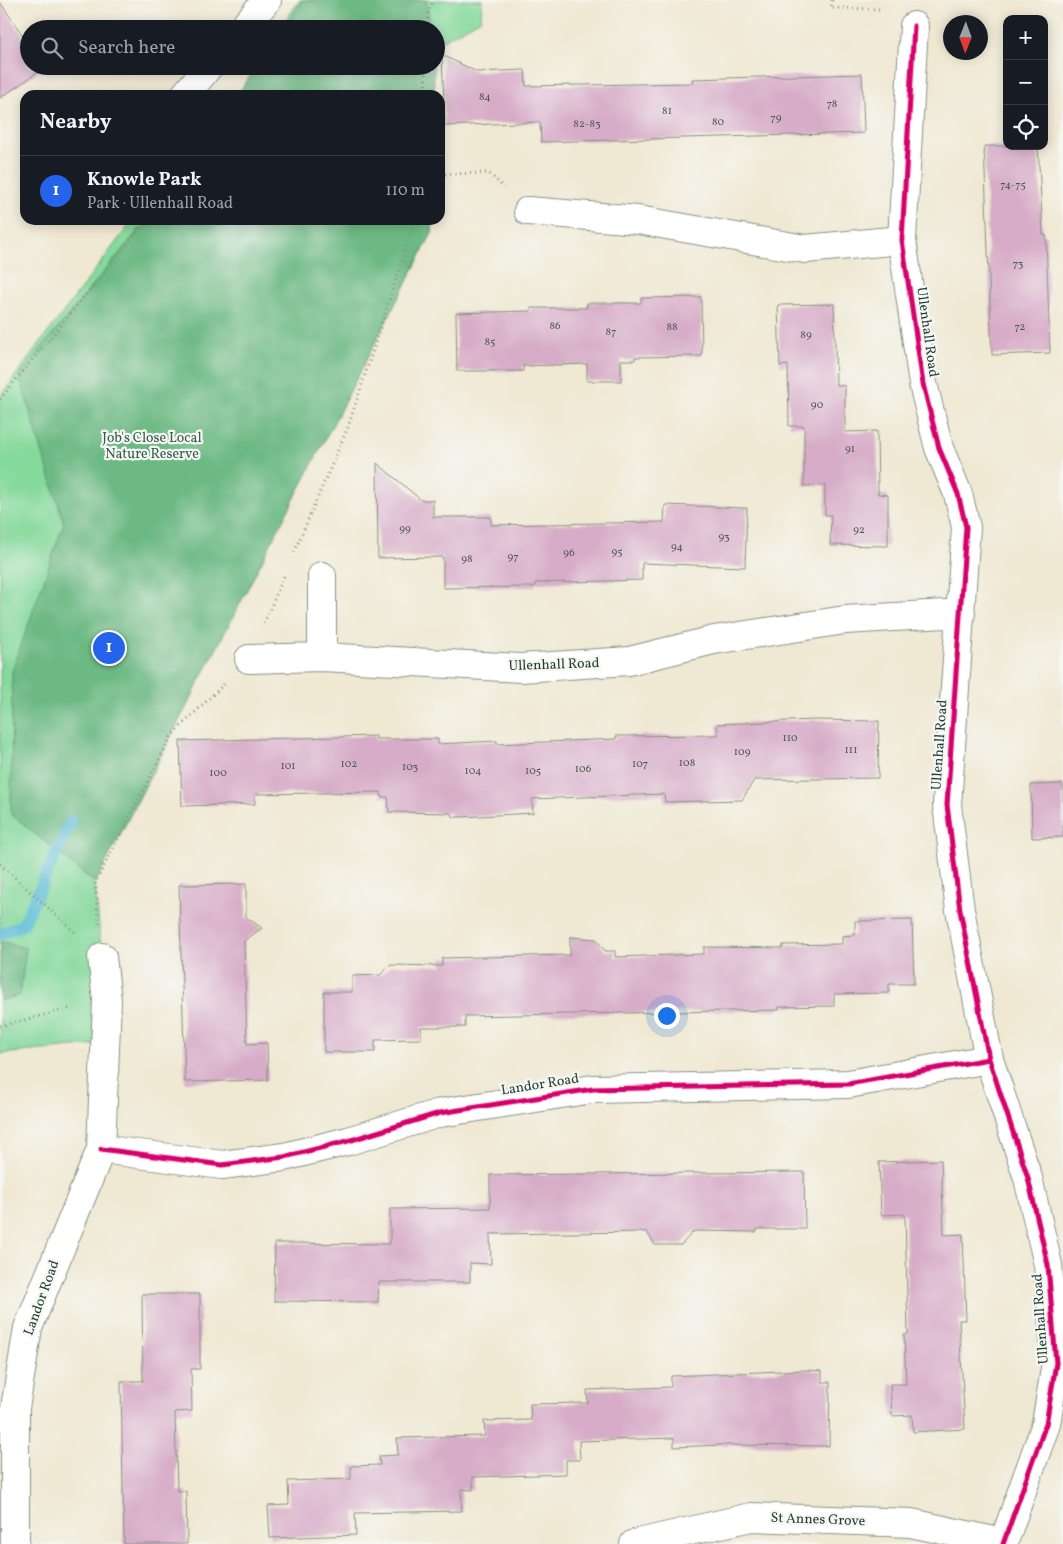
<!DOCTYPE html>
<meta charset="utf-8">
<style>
:root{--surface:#171b24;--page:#20242c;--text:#f1f3f6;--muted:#9ea1a6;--line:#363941;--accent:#2563eb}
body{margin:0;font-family:Vollkorn,serif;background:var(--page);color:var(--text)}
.controls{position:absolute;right:15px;top:15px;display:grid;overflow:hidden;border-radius:10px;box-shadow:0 2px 12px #0003}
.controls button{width:45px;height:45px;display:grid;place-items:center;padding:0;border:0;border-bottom:1px solid var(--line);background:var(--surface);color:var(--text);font:25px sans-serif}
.compass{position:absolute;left:943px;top:15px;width:45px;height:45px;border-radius:50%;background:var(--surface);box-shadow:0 2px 12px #0003;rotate:181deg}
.you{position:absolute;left:666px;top:1015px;width:18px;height:18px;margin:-12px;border:4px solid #fff;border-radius:50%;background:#1a73e8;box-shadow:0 0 0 8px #1a73e833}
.badge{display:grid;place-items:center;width:32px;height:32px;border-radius:50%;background:var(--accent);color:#fff;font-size:16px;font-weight:700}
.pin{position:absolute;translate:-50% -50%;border:2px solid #fff;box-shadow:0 1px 5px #0006}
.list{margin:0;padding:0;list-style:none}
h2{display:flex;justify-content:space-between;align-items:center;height:65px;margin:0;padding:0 20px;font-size:21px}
h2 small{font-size:16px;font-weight:400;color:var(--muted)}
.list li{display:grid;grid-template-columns:32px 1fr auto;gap:15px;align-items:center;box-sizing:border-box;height:70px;padding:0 20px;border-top:1px solid var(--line)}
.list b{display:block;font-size:19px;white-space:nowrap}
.list p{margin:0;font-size:16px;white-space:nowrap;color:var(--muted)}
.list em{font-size:16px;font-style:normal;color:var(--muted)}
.icon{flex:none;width:28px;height:28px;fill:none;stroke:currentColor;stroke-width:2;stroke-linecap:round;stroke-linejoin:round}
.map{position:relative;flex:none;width:1063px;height:1544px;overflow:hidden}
.search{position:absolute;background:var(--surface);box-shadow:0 2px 12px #0003;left:20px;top:20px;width:425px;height:55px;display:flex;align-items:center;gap:12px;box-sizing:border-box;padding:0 18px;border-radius:28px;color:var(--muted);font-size:19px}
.panel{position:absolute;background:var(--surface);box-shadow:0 2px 12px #0003;left:20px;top:90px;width:425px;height:135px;border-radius:15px}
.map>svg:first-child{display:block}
</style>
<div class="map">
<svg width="1063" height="1544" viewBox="0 0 1063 1544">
<rect width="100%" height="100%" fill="#f6f6f2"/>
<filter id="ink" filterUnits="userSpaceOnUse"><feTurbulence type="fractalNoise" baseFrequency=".02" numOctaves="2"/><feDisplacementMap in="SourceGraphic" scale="10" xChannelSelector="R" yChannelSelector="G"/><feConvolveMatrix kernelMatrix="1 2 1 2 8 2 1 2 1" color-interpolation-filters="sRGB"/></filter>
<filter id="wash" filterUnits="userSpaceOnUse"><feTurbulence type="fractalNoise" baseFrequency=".0096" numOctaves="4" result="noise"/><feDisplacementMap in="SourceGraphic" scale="20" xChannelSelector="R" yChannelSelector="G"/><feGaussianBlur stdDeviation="1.12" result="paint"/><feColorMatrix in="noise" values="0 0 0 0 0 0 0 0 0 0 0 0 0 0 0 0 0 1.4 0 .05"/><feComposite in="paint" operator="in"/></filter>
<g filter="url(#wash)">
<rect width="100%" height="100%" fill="#efe8d2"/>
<path fill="#85d99b" stroke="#528b68" d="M 300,0 L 482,0 L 481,19 L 436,44 L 436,29 L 278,29 Z
M 133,220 L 432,220 L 432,233 L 95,883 L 102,957 L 106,1044 L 0,1054 L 0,396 Z"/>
<path fill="#6cb983" stroke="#467b5c" d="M 302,0 L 426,0 L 431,29 L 283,29 Z
M 257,66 L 434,66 L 434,95 L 237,95 Z
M 147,220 L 432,220 L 432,233 L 95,883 L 11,814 L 12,671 L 64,523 L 19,375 Z
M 0,941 L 26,948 L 20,995 L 0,1001 Z"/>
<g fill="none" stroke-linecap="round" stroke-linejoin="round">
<path stroke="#57bbd5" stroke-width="12" d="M 0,934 L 23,925 L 71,821"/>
</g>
<g id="blocks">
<path fill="#d7acc8" d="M 0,2 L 29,45 L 29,66 L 44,68 L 0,98 Z
M 442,55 L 477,72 L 525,70 L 526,86 L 693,83 L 692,79 L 862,74 L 864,133 L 541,142 L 540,122 L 445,126 Z
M 984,146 L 1038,146 L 1043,235 L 1046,235 L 1050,353 L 992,355 Z
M 701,297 L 702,356 L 635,357 L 635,360 L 621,360 L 621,381 L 587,381 L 587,364 L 523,366 L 523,371 L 457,371 L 456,313 L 531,311 L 531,308 L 587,308 L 587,303 L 641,303 L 641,298 Z
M 834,304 L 836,385 L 845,386 L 845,432 L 877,431 L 878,494 L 888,495 L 888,546 L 830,545 L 831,515 L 825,515 L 825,485 L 804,486 L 804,426 L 789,426 L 788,365 L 780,366 L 778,305 Z
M 377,463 L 421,500 L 433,500 L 433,517 L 491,517 L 491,525 L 664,522 L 665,505 L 747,508 L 745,567 L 642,563 L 642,580 L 535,583 L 535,587 L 443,588 L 443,557 L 378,558 Z
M 814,720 L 879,721 L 878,778 L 754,780 L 742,800 L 665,802 L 664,794 L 532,799 L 533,813 L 461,817 L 454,817 L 450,813 L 389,812 L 388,797 L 381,797 L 381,792 L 255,794 L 255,804 L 182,806 L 180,741 L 376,736 L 376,739 L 438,739 L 438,744 L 497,741 L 497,744 L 616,739 L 616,736 L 718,735 L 717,724 Z
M 1063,784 L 1063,837 L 1032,838 L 1031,785 Z
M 246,884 L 246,917 L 262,928 L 244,941 L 247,1044 L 267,1043 L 268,1080 L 185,1082 L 179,885 Z
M 912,920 L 914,984 L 889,984 L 889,993 L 834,994 L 834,1006 L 779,1007 L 779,1010 L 465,1016 L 465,1027 L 421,1027 L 421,1039 L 375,1040 L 375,1052 L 324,1052 L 324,992 L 352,992 L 352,976 L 380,975 L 391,965 L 442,966 L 442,958 L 570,955 L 570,937 L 596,939 L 605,951 L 615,951 L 615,957 L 704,954 L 704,947 L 783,948 L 783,945 L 842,944 L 842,936 L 855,935 L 855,921 Z
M 941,1160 L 944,1235 L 963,1234 L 966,1320 L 959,1320 L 965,1429 L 913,1432 L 912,1415 L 892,1416 L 890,1384 L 906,1384 L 904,1335 L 908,1334 L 905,1214 L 881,1215 L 879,1162 Z
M 804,1172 L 805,1229 L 757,1229 L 757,1232 L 694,1231 L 681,1245 L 655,1245 L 647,1232 L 490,1234 L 491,1264 L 470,1263 L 470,1282 L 379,1282 L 378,1302 L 274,1301 L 275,1243 L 390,1244 L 390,1209 L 490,1208 L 490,1175 Z
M 142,1294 L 200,1294 L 200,1369 L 191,1369 L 192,1411 L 175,1412 L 177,1491 L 186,1491 L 187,1544 L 124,1544 L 121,1381 L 143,1381 Z
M 804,1370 L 822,1371 L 822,1382 L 830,1382 L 829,1446 L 720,1445 L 674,1447 L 674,1438 L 579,1441 L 580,1460 L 566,1460 L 566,1474 L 473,1477 L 473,1490 L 461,1489 L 462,1511 L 355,1513 L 356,1535 L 270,1538 L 268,1506 L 289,1505 L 288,1481 L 351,1479 L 351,1466 L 380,1465 L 379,1456 L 398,1455 L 397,1438 L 485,1436 L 484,1421 L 531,1420 L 530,1404 L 588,1403 L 587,1390 L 671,1387 L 671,1376 Z"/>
</g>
</g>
<g filter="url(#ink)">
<use href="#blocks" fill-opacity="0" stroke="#879283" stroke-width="1"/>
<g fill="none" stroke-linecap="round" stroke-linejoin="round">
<g stroke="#879283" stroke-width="30">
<path id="minor" d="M 914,26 L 902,240 L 923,384 L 939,448 L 958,494 L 966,527 L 947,805 L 960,910 L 989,1059 L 1028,1178 L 1048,1265 L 1056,1363 L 1046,1424 L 1003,1544
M 242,29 L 267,0
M 185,95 L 209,66
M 528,211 L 638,220 L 805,249 L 902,240
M 322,657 L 322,576
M 249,659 L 322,657 L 521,668 L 629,661 L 714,640 L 845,620 L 961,613
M 101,1149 L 222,1165 L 284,1157 L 348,1141 L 440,1113 L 593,1089 L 848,1084 L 989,1059
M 15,1544 L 15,1408 L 28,1328 L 101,1149 L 107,1000 L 102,957
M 634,1544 L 751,1517 L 911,1523 L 1003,1543"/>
</g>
<path stroke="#879283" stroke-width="3" stroke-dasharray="1 4" stroke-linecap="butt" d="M 832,0 L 831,8 L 883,9
M 428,29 L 428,14 L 433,0
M 425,95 L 426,66
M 440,174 L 489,173 L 504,188
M 0,399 L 147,220
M 294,552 L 348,427 L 415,220
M 264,623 L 285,574
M 0,864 L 76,933
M 99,924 L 95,883 L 172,735 L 224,684
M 0,1026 L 72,1008"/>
<use href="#minor" stroke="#fff" stroke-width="28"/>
<g stroke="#f6f6f2" stroke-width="8">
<path id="cycleway" d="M 914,26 L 902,240 L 923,384 L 939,448 L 958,494 L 966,527 L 947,805 L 960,910 L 989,1059 L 1028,1178 L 1048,1265 L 1056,1363 L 1046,1424 L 1003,1544
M 101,1149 L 222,1165 L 284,1157 L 348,1141 L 440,1113 L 593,1089 L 848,1084 L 989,1059"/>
</g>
<use href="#cycleway" stroke="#d6006c" stroke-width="5"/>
</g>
</g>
<g text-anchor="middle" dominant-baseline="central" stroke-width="4.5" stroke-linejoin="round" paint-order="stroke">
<g font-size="11" fill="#4d5959">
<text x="485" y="97">84</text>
<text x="832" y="104">78</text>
<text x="667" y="111">81</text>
<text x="776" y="118">79</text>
<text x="718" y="122">80</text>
<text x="587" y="124">82-83</text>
<text x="1013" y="185">74-75</text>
<text x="1018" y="264">73</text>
<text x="555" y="326">86</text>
<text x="672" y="327">88</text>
<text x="1020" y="327">72</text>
<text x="611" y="332">87</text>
<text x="806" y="335">89</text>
<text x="490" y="342">85</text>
<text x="817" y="405">90</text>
<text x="850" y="449">91</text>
<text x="405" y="529">99</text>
<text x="859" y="530">92</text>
<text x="724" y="537">93</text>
<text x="677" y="547">94</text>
<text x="617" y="552">95</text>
<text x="569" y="553">96</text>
<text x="513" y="557">97</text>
<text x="467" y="559">98</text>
<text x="790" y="738">110</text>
<text x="851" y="750">111</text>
<text x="742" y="752">109</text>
<text x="687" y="763">108</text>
<text x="349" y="764">102</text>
<text x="640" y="764">107</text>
<text x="288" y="766">101</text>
<text x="410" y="767">103</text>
<text x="583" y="769">106</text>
<text x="473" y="771">104</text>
<text x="533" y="771">105</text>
<text x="218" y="773">100</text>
</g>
<g font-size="14" fill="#1f3d34" stroke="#f6f6f2">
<text transform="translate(927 332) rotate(82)">Ullenhall Road</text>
<text transform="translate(554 665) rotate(-2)">Ullenhall Road</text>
<text transform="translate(940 745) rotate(-86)">Ullenhall Road</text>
<text transform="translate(540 1085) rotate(-9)">Landor Road</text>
<text transform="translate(42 1298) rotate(-70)">Landor Road</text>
<text transform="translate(1041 1319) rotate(-94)">Ullenhall Road</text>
<text transform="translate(818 1520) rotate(2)">St Annes Grove</text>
</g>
<g font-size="14" fill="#335c49" stroke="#f6f6f2">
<text x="152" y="438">Job's Close Local<tspan x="152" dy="16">Nature Reserve</tspan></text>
</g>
</g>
</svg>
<div class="controls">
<button>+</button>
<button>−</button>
<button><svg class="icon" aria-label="locate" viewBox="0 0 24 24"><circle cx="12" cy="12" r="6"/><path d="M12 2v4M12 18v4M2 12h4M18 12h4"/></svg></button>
</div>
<svg class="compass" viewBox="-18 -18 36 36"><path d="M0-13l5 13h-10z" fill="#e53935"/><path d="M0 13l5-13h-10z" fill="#9ea1a6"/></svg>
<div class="you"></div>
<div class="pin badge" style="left:109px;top:648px">1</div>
<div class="search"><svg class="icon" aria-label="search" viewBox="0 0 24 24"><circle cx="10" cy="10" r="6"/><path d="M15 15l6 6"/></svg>Search here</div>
<section class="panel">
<h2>Nearby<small></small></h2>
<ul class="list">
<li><span class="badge">1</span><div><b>Knowle Park</b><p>Park · Ullenhall Road</p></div><em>110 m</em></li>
</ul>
</section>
</div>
